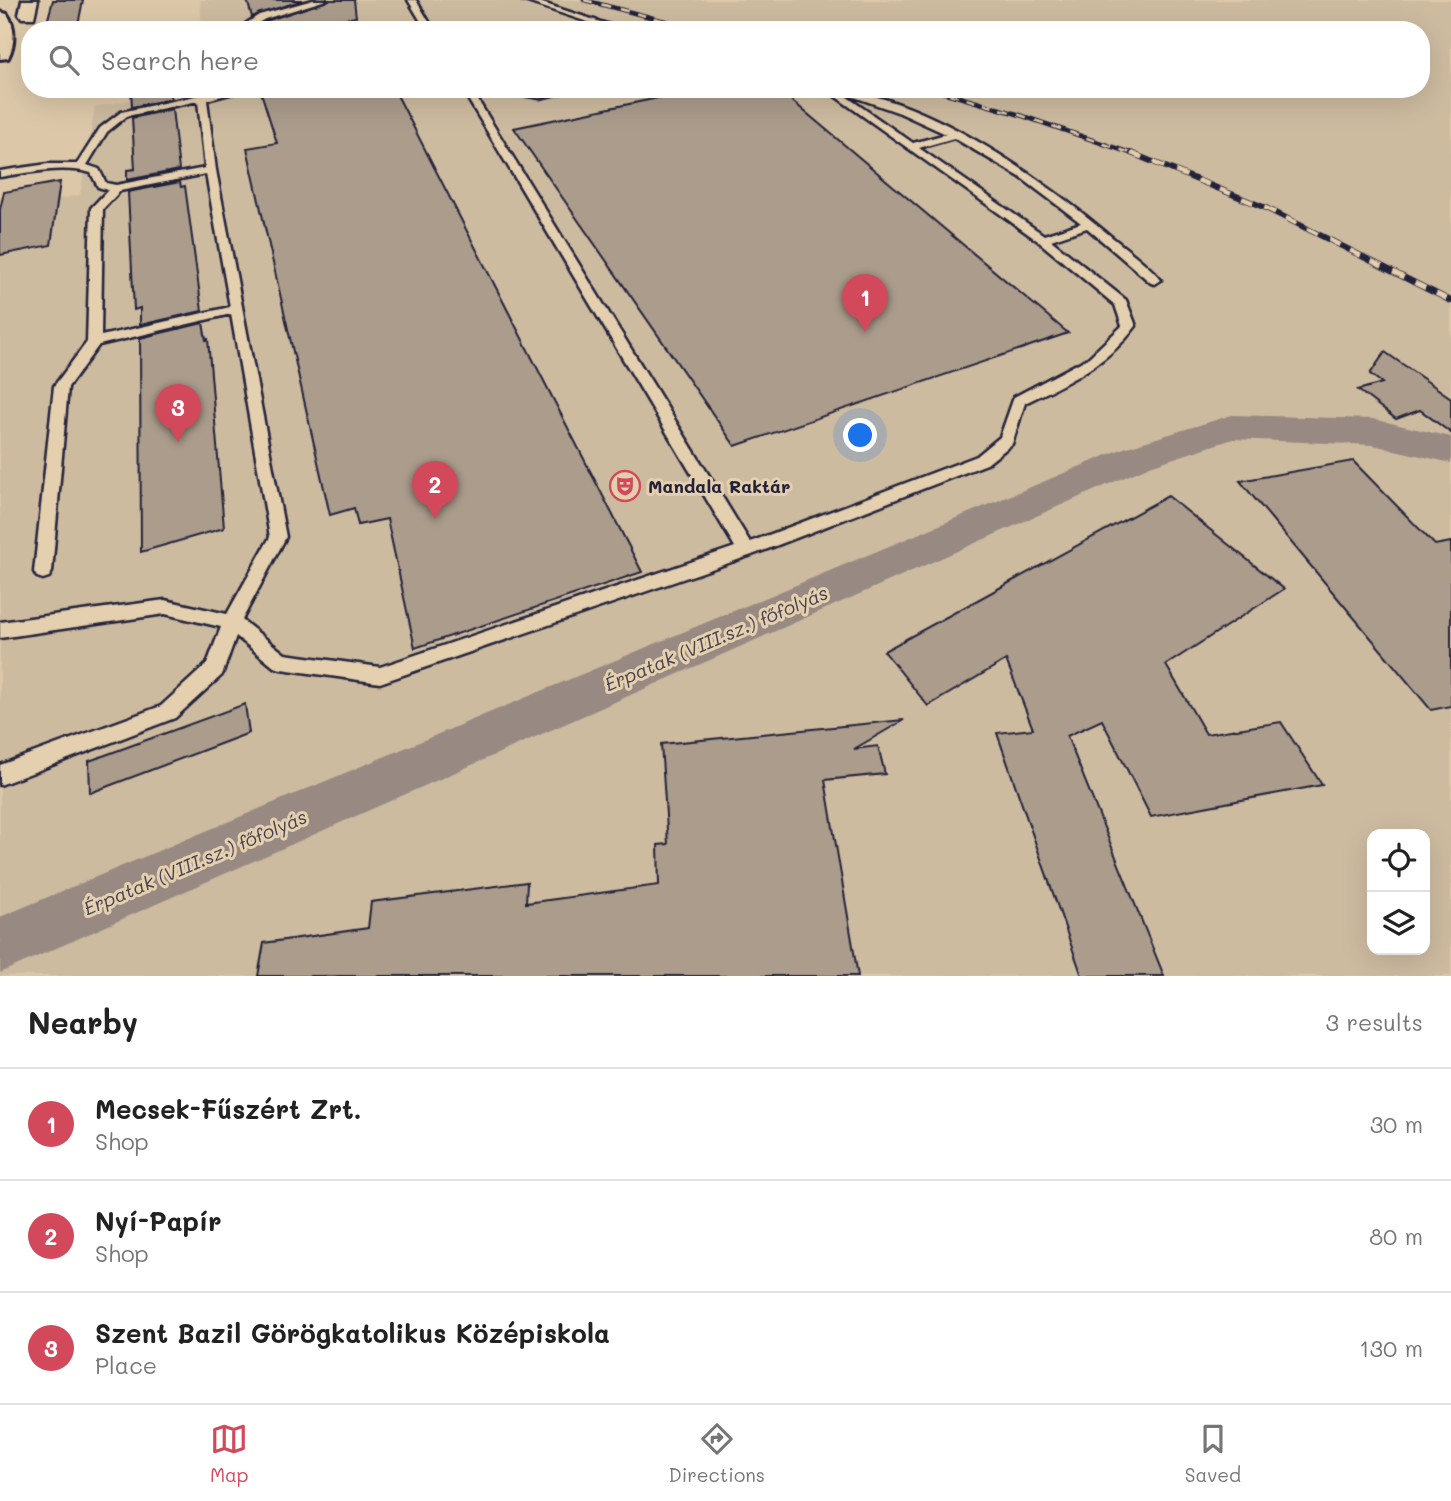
<!DOCTYPE html>
<meta charset="utf-8">
<style>
:root{--surface:#fff;--page:#f6f6f6;--text:#222;--muted:#767676;--line:#e0e0e0;--accent:#d1495b}
body{margin:0;font-family:Mali,sans-serif;background:var(--page);color:var(--text)}
.controls{position:absolute;right:21px;bottom:21px;display:grid;overflow:hidden;border-radius:14px;box-shadow:0 7px 28px #0002}
.controls button{width:63px;height:63px;display:grid;place-items:center;padding:0;border:0;border-bottom:2px solid var(--line);background:var(--surface);color:var(--text);font:35px sans-serif}
.you{position:absolute;left:861px;top:436px;width:24px;height:24px;margin:-18px;border:5px solid #fff;border-radius:50%;background:#1a73e8;box-shadow:0 0 0 10px #1a73e833}
.badge{display:grid;place-items:center;width:46px;height:46px;border-radius:50%;background:var(--accent);color:#fff;font-size:23px;font-weight:700}
.pin{position:absolute;translate:-50% -58px;filter:drop-shadow(0 2px 4px #0008)}
.pin::after{content:'';position:absolute;top:37px;width:24px;height:21px;background:inherit;clip-path:polygon(0 0,100% 0,50% 100%)}
.list{margin:0;padding:0;list-style:none}
h2{display:flex;justify-content:space-between;align-items:center;height:91px;margin:0;padding:0 28px;font-size:30px}
h2 small{font-size:23px;font-weight:400;color:var(--muted)}
.list li{display:grid;grid-template-columns:46px 1fr auto;gap:21px;align-items:center;box-sizing:border-box;height:112px;padding:0 28px;border-top:2px solid var(--line)}
.list b{display:block;font-size:26px;white-space:nowrap}
.list p{margin:0;font-size:23px;white-space:nowrap;color:var(--muted)}
.list em{font-size:23px;font-style:normal;color:var(--muted)}
.icon{flex:none;width:38px;height:38px;fill:none;stroke:currentColor;stroke-width:2;stroke-linecap:round;stroke-linejoin:round}
.map{position:relative;flex:none;width:1451px;height:976px;overflow:hidden}
.search{position:absolute;background:var(--surface);box-shadow:0 7px 28px #0002;left:21px;right:21px;top:21px;height:77px;display:flex;align-items:center;gap:18px;box-sizing:border-box;padding:0 24px;border-radius:28px;color:var(--muted);font-size:26px}
.sheet{height:427px;background:var(--surface)}
nav{display:flex;justify-content:space-around;align-items:center;box-sizing:border-box;height:98px;border-top:2px solid var(--line);background:var(--surface);font-size:19px;color:var(--muted)}
nav a{display:grid;justify-items:center;gap:4px}
nav .on{color:var(--accent)}
.map>svg:first-child{display:block}
</style>
<div class="map">
<svg width="1451" height="976" viewBox="0 0 1451 976">
<rect width="100%" height="100%" fill="#dcc8a9"/>
<filter id="ink" filterUnits="userSpaceOnUse"><feTurbulence type="fractalNoise" baseFrequency=".0143" numOctaves="2"/><feDisplacementMap in="SourceGraphic" scale="14" xChannelSelector="R" yChannelSelector="G"/><feConvolveMatrix kernelMatrix="1 2 1 2 8 2 1 2 1" color-interpolation-filters="sRGB"/></filter>
<g filter="url(#ink)">
<path fill="#cdbba0" fill-rule="evenodd" d="M 200,0 L 1451,0 L 1451,976 L 0,976 L 0,209 L 80,195 L 95,107 L 188,89 L 1421,89 L 1421,30 L 202,30 ZM 1372,834 L 1425,834 L 1425,950 L 1372,950 Z"/>
<g fill="none" stroke-linecap="round" stroke-linejoin="round">
<path fill="#988a82" fill-rule="evenodd" d="M 1232,415 L 1373,419 L 1451,437 L 1451,463 L 1373,445 L 1233,439 L 1150,466 L 0,973 L 0,917 L 1124,448 Z"/>
</g>
<path fill="#ab9c8c" stroke="#22223b" stroke-width="2" d="M 53,0 L 83,0 L 77,30 L 45,30 Z
M 247,0 L 303,0 L 252,17 Z
M 329,0 L 354,0 L 356,17 L 274,30 L 256,30 L 266,21 Z
M 131,89 L 169,89 L 171,99 L 132,107 Z
M 260,89 L 394,89 L 642,572 L 415,648 L 387,519 L 358,525 L 354,508 L 330,515 L 247,148 L 277,143 Z
M 701,89 L 778,89 L 1068,333 L 735,446 L 514,128 Z
M 172,109 L 179,170 L 127,180 L 127,170 L 135,169 L 132,118 Z
M 60,182 L 51,245 L 0,255 L 0,209 L 4,192 Z
M 180,182 L 181,187 L 185,186 L 202,311 L 140,325 L 140,308 L 134,310 L 128,192 Z
M 203,323 L 206,340 L 208,339 L 224,528 L 141,552 L 140,338 Z
M 1385,352 L 1451,398 L 1451,433 L 1420,410 L 1396,419 L 1358,390 L 1382,383 L 1370,374 Z
M 1353,461 L 1435,545 L 1451,542 L 1451,706 L 1431,710 L 1240,481 Z
M 1168,496 L 1284,589 L 1166,665 L 1206,734 L 1281,722 L 1322,785 L 1151,817 L 1102,720 L 1067,736 L 1164,976 L 1082,976 L 997,733 L 1033,729 L 1006,660 L 928,706 L 884,651 Z
M 245,704 L 249,733 L 90,793 L 89,761 Z
M 904,720 L 854,749 L 878,746 L 885,774 L 825,780 L 858,976 L 258,976 L 264,943 L 368,928 L 371,902 L 527,882 L 526,903 L 659,885 L 658,845 L 668,844 L 661,744 Z"/>
<g fill="none" stroke-linecap="round" stroke-linejoin="round">
<g stroke="#22223b" stroke-width="5">
<path id="lane" d="M 313,0 L 326,0 L 265,19 L 246,30 L 236,30 L 259,15 Z
M 408,0 L 416,0 L 434,30 L 426,30 Z
M 521,0 L 533,0 L 625,30 L 612,30 Z
M 211,89 L 248,89 L 207,100 L 216,170 L 286,537 L 242,620 L 285,654 L 380,667 L 735,547 L 462,89 L 471,89 L 750,542 L 977,456 L 1000,437 L 1014,397 L 1088,358 L 1122,326 L 1115,305 L 1038,241 L 825,89 C 918,89 1043,179 1113,238 C 1129,251 1148,264 1161,280 L 1155,284 L 1151,283 L 1087,228 L 1051,240 L 1126,300 L 1136,326 C 1108,364 1067,383 1025,403 L 1012,444 L 987,464 L 752,555 L 380,683 L 281,669 L 274,667 L 236,636 L 222,675 L 175,718 L 0,785 L 0,765 L 161,706 L 207,664 L 221,627 L 165,614 L 0,638 L 0,622 L 165,600 L 227,614 L 270,537 L 231,314 L 99,345 L 68,387 L 52,572 L 49,577 L 43,579 L 37,577 L 34,572 L 54,386 L 87,342 L 91,208 L 108,190 L 98,187 L 91,173 C 61,165 30,173 0,177 L 0,171 L 48,164 L 77,164 L 100,128 L 121,112 L 200,95 ZM 840,92 L 900,113 L 946,134 L 913,143 ZM 198,101 L 205,168 L 116,185 L 106,183 L 99,169 L 87,165 L 107,132 L 127,116 ZM 954,138 L 1020,177 L 1081,223 L 1044,235 L 919,148 ZM 206,174 L 230,307 L 101,336 L 103,209 L 120,191 Z
M 518,89 L 540,92 L 577,89 L 540,98 L 522,95 Z"/>
</g>
<g stroke="#22223b" stroke-width="5">
<path id="street" d="M 22,0 L 38,0 L 34,18 L 22,18 L 19,14 Z"/>
</g>
<g stroke="#22223b" stroke-width="6">
<path id="secondary" d="M 0,12 L 7,14 C 16,27 15,44 8,58 L 0,59 Z"/>
</g>
<use href="#lane" fill="#e4cfae" fill-rule="evenodd"/>
<use href="#street" fill="#e4cfae" fill-rule="evenodd"/>
<use href="#secondary" fill="#e4cfae" fill-rule="evenodd"/>
<g stroke="#22223b" stroke-width="4.5">
<path id="rail-far1" d="M 584,0 L 700,30
M 932,89 L 1017,114 L 1136,155"/>
</g>
<g stroke="#22223b" stroke-width="6">
<path id="rail" d="M 1131,153 L 1266,208 L 1451,301"/>
</g>
<use href="#rail-far1" stroke="#e4cfae" stroke-width="2.5" stroke-dasharray="9" stroke-linecap="butt"/>
<use href="#rail" stroke="#e4cfae" stroke-width="4.5" stroke-dasharray="12" stroke-linecap="butt"/>
</g>
</g>
<defs>
<g id="theatre-ring" transform="scale(1.575)"><circle r="9.5" fill="#e4cfae" stroke="#d1495b" stroke-width="1.5"/><path d="M-5-5.5Q0-4 5-5.5V0Q5 5 0 6Q-5 5-5 0ZM-3.3-2.5H-1v1.5H-3.3ZM1-2.5H3.3v1.5H1ZM-2.8 1Q0 5.5 2.8 1Z" fill="#d1495b"/></g>
</defs>
<g fill-rule="evenodd">
<use href="#theatre-ring" x="625" y="486"/>
</g>
<g text-anchor="middle" dominant-baseline="central" stroke-width="6" stroke-linejoin="round" paint-order="stroke">
<g font-size="18" font-weight="bold" fill="#22223b" stroke="#e4cfae" text-anchor="start">
<text x="648" y="486">Mandala Raktár</text>
</g>
<g font-size="19" font-style="italic" fill="#454150" stroke="#e4cfae">
<text transform="translate(716 638) rotate(-23)">Érpatak (VIII.sz.) főfolyás</text>
<text transform="translate(195 862) rotate(-23)">Érpatak (VIII.sz.) főfolyás</text>
</g>
</g>
</svg>
<div class="controls">
<button><svg class="icon" aria-label="locate" viewBox="0 0 24 24"><circle cx="12" cy="12" r="6"/><path d="M12 2v4M12 18v4M2 12h4M18 12h4"/></svg></button>
<button><svg class="icon" aria-label="layers" viewBox="0 0 24 24"><path d="M12 4l9 5-9 5-9-5zM3 14l9 5 9-5"/></svg></button>
</div>
<div class="you"></div>
<div class="pin badge" style="left:865px;top:332px">1</div>
<div class="pin badge" style="left:435px;top:519px">2</div>
<div class="pin badge" style="left:178px;top:442px">3</div>
<div class="search"><svg class="icon" aria-label="search" viewBox="0 0 24 24"><circle cx="10" cy="10" r="6"/><path d="M15 15l6 6"/></svg>Search here</div>
</div>
<section class="sheet">
<h2>Nearby<small>3 results</small></h2>
<ul class="list">
<li><span class="badge">1</span><div><b>Mecsek-Fűszért Zrt.</b><p>Shop</p></div><em>30 m</em></li>
<li><span class="badge">2</span><div><b>Nyí-Papír</b><p>Shop</p></div><em>80 m</em></li>
<li><span class="badge">3</span><div><b>Szent Bazil Görögkatolikus Középiskola</b><p>Place</p></div><em>130 m</em></li>
</ul>
</section>
<nav>
<a class="on"><svg class="icon" aria-label="map" viewBox="0 0 24 24"><path d="M3 6l6-2 6 2 6-2v14l-6 2-6-2-6 2zM9 4v14M15 6v14"/></svg>Map</a>
<a><svg class="icon" aria-label="directions" viewBox="0 0 24 24"><path d="M12 3l9 9-9 9-9-9zM9 14v-3h6M13 9l2 2-2 2"/></svg>Directions</a>
<a><svg class="icon" aria-label="saved" viewBox="0 0 24 24"><path d="M7 4h10v16l-5-4-5 4z"/></svg>Saved</a>
</nav>
